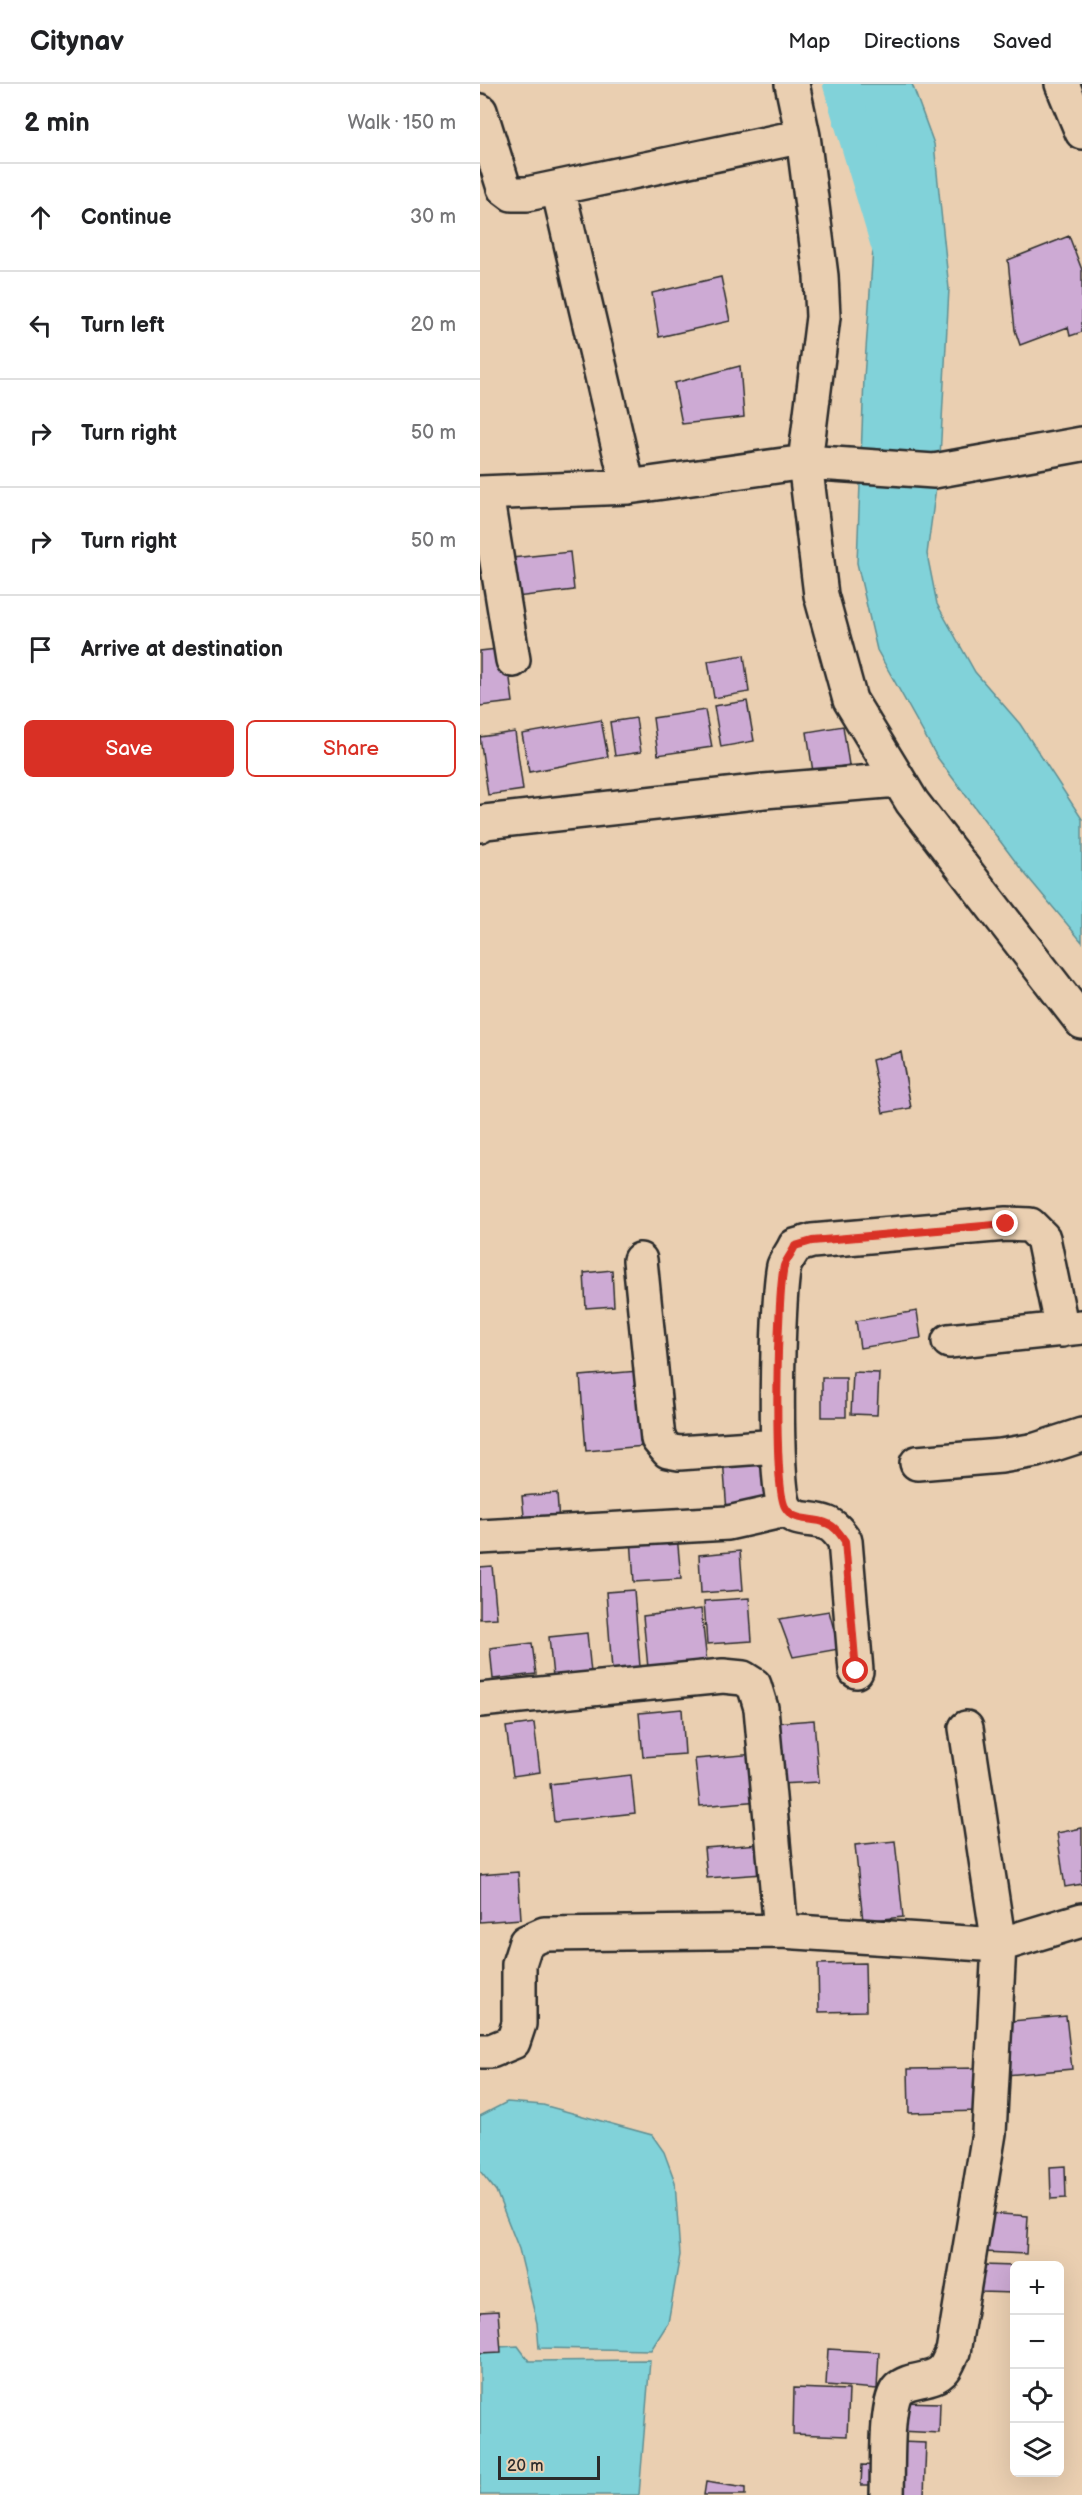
<!DOCTYPE html>
<meta charset="utf-8">
<style>
:root{--surface:#fff;--page:#f2f2f2;--text:#202124;--muted:#757577;--line:#e0e0e0;--accent:#d93025}
body{margin:0;font-family:"Balsamiq Sans",sans-serif;background:var(--page);color:var(--text)}
.controls{position:absolute;right:18px;bottom:18px;display:grid;overflow:hidden;border-radius:9px;box-shadow:0 6px 24px #0002}
.controls button{width:54px;height:54px;display:grid;place-items:center;padding:0;border:0;border-bottom:2px solid var(--line);background:var(--surface);color:var(--text);font:30px sans-serif}
.scale{position:absolute;left:18px;bottom:15px;width:102px;box-sizing:border-box;padding-left:6px;border:3px solid #2b2b2b;border-top:0;font-size:16px;line-height:21px;white-space:nowrap;color:#2b2b2b;-webkit-text-stroke:4px #eacfb1;paint-order:stroke}
.stop{position:absolute;width:18px;height:18px;margin:-14px;border:4px solid #d93025;border-radius:50%;background:#fff}
.stop.end{background:#d93025;border-color:#fff;box-shadow:0 2px 6px #0008}
.list{margin:0;padding:0;list-style:none}
h2{display:flex;justify-content:space-between;align-items:center;height:78px;margin:0;padding:0 24px;font-size:26px}
h2 small{font-size:20px;font-weight:400;color:var(--muted)}
.list li{display:grid;grid-template-columns:39px 1fr auto;gap:18px;align-items:center;box-sizing:border-box;height:108px;padding:0 24px;border-top:2px solid var(--line)}
.list b{display:block;font-size:22px;white-space:nowrap}
.list em{font-size:20px;font-style:normal;color:var(--muted)}
.actions{display:flex;gap:12px;padding:18px 24px}
.actions a{flex:1;padding:14px 0;border:2px solid var(--accent);border-radius:9px;text-align:center;font-size:21px;color:var(--accent)}
.actions .main{background:var(--accent);color:#fff}
.icon{flex:none;width:33px;height:33px;fill:none;stroke:currentColor;stroke-width:2;stroke-linecap:round;stroke-linejoin:round}
.map{position:relative;flex:none;width:602px;height:2411px;overflow:hidden}
header{display:flex;align-items:center;gap:36px;box-sizing:border-box;height:84px;padding:0 30px;background:var(--surface);border-bottom:2px solid var(--line)}
header strong{font-size:28px}
nav{display:flex;gap:33px;margin-inline-start:auto;font-size:21px}
main{display:flex}
aside{flex:1;background:var(--surface)}
.map>svg:first-child{display:block}
</style>
<header>
<strong>Citynav</strong>
<nav><a>Map</a><a>Directions</a><a>Saved</a></nav>
</header>
<main>
<aside>
<h2>2 min<small>Walk · 150 m</small></h2>
<ul class="list">
<li><svg class="icon" aria-label="ahead" viewBox="0 0 24 24"><path d="M12 20V5M6 11l6-6 6 6"/></svg><div><b>Continue</b></div><em>30 m</em></li>
<li><svg class="icon" aria-label="left" viewBox="0 0 24 24"><path d="M17 20v-9H6M10 6l-5 5 5 5"/></svg><div><b>Turn left</b></div><em>20 m</em></li>
<li><svg class="icon" aria-label="right" viewBox="0 0 24 24"><path d="M7 20v-9h11M14 6l5 5-5 5"/></svg><div><b>Turn right</b></div><em>50 m</em></li>
<li><svg class="icon" aria-label="right" viewBox="0 0 24 24"><path d="M7 20v-9h11M14 6l5 5-5 5"/></svg><div><b>Turn right</b></div><em>50 m</em></li>
<li><svg class="icon" aria-label="arrive" viewBox="0 0 24 24"><path d="M6 21V4h12l-3 4 3 4H6"/></svg><div><b>Arrive at destination</b></div></li>
</ul>
<div class="actions"><a class="main">Save</a><a>Share</a></div>
</aside>
<div class="map">
<svg width="602" height="2411" viewBox="0 0 602 2411">
<rect width="100%" height="100%" fill="#eacfb1"/>
<filter id="ink" filterUnits="userSpaceOnUse"><feTurbulence type="fractalNoise" baseFrequency=".0167" numOctaves="2"/><feDisplacementMap in="SourceGraphic" scale="12" xChannelSelector="R" yChannelSelector="G"/><feConvolveMatrix kernelMatrix="1 2 1 2 8 2 1 2 1" color-interpolation-filters="sRGB"/></filter>
<g filter="url(#ink)">
<path fill="#81d2d9" stroke="#5f8f93" stroke-width="1.5" d="M 378,0 L 432,0 L 454,60 L 469,205 L 460,373 L 447,470 L 457,520 L 495,588 L 540,640 L 602,735 L 602,858 L 541,785 L 457,673 L 397,566 L 377,479 L 384,294 L 399,79 Z
M 27,2018 L 63,2021 L 172,2051 L 184,2068 L 195,2098 L 200,2171 L 188,2239 L 171,2266 L 59,2264 L 57,2239 L 39,2165 L 16,2107 L 0,2087 L 0,2032 Z
M 38,2262 L 49,2277 L 170,2276 L 159,2411 L 0,2411 L 0,2264 Z"/>
<g fill="none" stroke-linecap="round" stroke-linejoin="round">
<path stroke="#81d2d9" stroke-width="36" d="M 361,0 L 410,164"/>
</g>
<path fill="#cdaad4" stroke="#2b2b2b" stroke-width="1.5" d="M 589,152 L 602,186 L 602,248 L 590,252 L 588,243 L 540,261 L 535,246 L 528,176 Z
M 241,193 L 250,237 L 179,253 L 172,209 Z
M 260,282 L 264,333 L 202,340 L 194,299 Z
M 90,468 L 94,506 L 28,514 L 22,475 Z
M 26,564 L 33,618 L 0,622 L 0,567 Z
M 264,571 L 269,608 L 234,614 L 228,577 Z
M 267,617 L 274,657 L 241,663 L 234,622 Z
M 225,626 L 232,663 L 178,671 L 173,634 Z
M 156,634 L 161,668 L 135,672 L 130,638 Z
M 121,636 L 128,673 L 49,688 L 42,650 Z
M 363,642 L 369,681 L 333,688 L 327,648 Z
M 35,648 L 43,706 L 8,711 L 0,653 Z
M 421,968 L 431,1024 L 403,1029 L 392,976 Z
M 132,1186 L 134,1222 L 106,1224 L 104,1189 Z
M 437,1227 L 441,1254 L 380,1264 L 376,1237 Z
M 158,1287 L 165,1362 L 106,1367 L 100,1292 Z
M 373,1288 L 399,1289 L 397,1331 L 371,1330 Z
M 342,1294 L 366,1294 L 366,1333 L 342,1333 Z
M 283,1371 L 287,1425 L 247,1428 L 243,1374 Z
M 77,1409 L 79,1439 L 45,1442 L 42,1412 Z
M 197,1451 L 201,1495 L 154,1498 L 151,1454 Z
M 260,1467 L 263,1506 L 221,1509 L 219,1471 Z
M 12,1482 L 17,1534 L 0,1535 L 0,1483 Z
M 154,1506 L 160,1583 L 132,1586 L 126,1508 Z
M 269,1514 L 272,1557 L 227,1560 L 224,1517 Z
M 221,1525 L 227,1578 L 168,1584 L 163,1532 Z
M 349,1527 L 359,1565 L 313,1573 L 299,1535 Z
M 107,1549 L 111,1589 L 73,1593 L 69,1553 Z
M 52,1559 L 56,1590 L 13,1595 L 10,1564 Z
M 202,1625 L 205,1670 L 163,1673 L 159,1629 Z
M 334,1636 L 339,1698 L 298,1700 L 294,1639 Z
M 54,1639 L 60,1688 L 33,1692 L 26,1643 Z
M 276,1670 L 280,1717 L 220,1722 L 215,1675 Z
M 151,1691 L 155,1729 L 74,1738 L 70,1700 Z
M 602,1744 L 602,1800 L 585,1803 L 577,1749 Z
M 415,1757 L 423,1833 L 383,1837 L 375,1761 Z
M 280,1760 L 283,1790 L 227,1794 L 224,1764 Z
M 38,1788 L 41,1835 L 0,1838 L 0,1791 Z
M 385,1879 L 386,1927 L 339,1928 L 338,1880 Z
M 586,1932 L 592,1985 L 526,1991 L 520,1938 Z
M 497,1984 L 498,2027 L 429,2029 L 428,1985 Z
M 585,2082 L 586,2114 L 571,2115 L 570,2083 Z
M 508,2129 L 548,2132 L 546,2170 L 505,2168 Z
M 502,2181 L 534,2182 L 534,2209 L 501,2208 Z
M 18,2227 L 21,2268 L 0,2269 L 0,2228 Z
M 348,2265 L 399,2268 L 397,2305 L 346,2301 Z
M 314,2304 L 369,2306 L 367,2352 L 313,2350 Z
M 421,2318 L 460,2319 L 459,2349 L 420,2347 Z
M 420,2358 L 446,2359 L 444,2411 L 417,2411 Z
M 382,2381 L 403,2382 L 402,2401 L 381,2401 Z
M 226,2398 L 265,2404 L 265,2411 L 224,2411 Z"/>
<g fill="none" stroke-linecap="round" stroke-linejoin="round">
<g stroke="#2b2b2b" stroke-width="38">
<path id="minor" d="M 0,27 L 24,104 L 32,110 L 47,110 L 323,52
M 78,104 L 148,403
M 602,360 L 454,387 L 325,378 L 341,511 L 370,616 L 432,718 L 602,938
M 0,409 L 148,403 L 325,378 L 343,233 L 341,192 L 323,52 L 312,0
M 6,410 L 33,576
M 0,741 L 5,738 L 284,707 L 418,696
M 160,1176 L 178,1355 L 188,1367 L 199,1369 L 298,1362
M 469,1257 L 602,1243
M 437,1379 L 521,1372 L 556,1366 L 602,1351
M 0,1453 L 248,1439 L 306,1426
M 376,1587 L 365,1457 C 360,1450 355,1442 346,1439 C 332,1433 313,1439 305,1423 C 293,1400 297,1213 304,1182 C 306,1176 312,1169 315,1162 L 332,1157 L 526,1140 L 550,1141 L 563,1154 L 582,1246
M 0,1616 L 243,1592 L 263,1594 L 274,1601 L 281,1624 L 301,1847
M 0,1967 L 11,1967 L 33,1958 L 39,1940 L 39,1880 L 46,1858 L 64,1850 L 301,1847 L 519,1861 L 602,1836
M 407,2411 C 408,2391 405,2317 418,2305 C 430,2293 453,2299 464,2285 C 468,2280 470,2273 473,2268 L 509,2049 L 519,1861 L 486,1644"/>
</g>
<g stroke="#2b2b2b" stroke-width="38">
<path id="major" d="M 582,0 L 602,48"/>
</g>
<use href="#minor" stroke="#eacfb1" stroke-width="33"/>
<use href="#major" stroke="#eacfb1" stroke-width="33"/>
</g>
</g>
<g fill="none" stroke-linecap="round" stroke-linejoin="round" filter="url(#ink)">
<path stroke="#d93025" stroke-width="8" d="M 376,1587 L 365,1457 C 360,1450 355,1442 346,1439 C 332,1433 314,1439 305,1423 C 293,1400 297,1212 304,1182 C 306,1176 312,1169 315,1162 L 332,1157 L 526,1140"/>
</g>
</svg>
<div class="controls">
<button>+</button>
<button>−</button>
<button><svg class="icon" aria-label="locate" viewBox="0 0 24 24"><circle cx="12" cy="12" r="6"/><path d="M12 2v4M12 18v4M2 12h4M18 12h4"/></svg></button>
<button><svg class="icon" aria-label="layers" viewBox="0 0 24 24"><path d="M12 4l9 5-9 5-9-5zM3 14l9 5 9-5"/></svg></button>
</div>
<div class="scale">20 m</div>
<div class="stop" style="left:376px;top:1587px"></div>
<div class="stop end" style="left:526px;top:1140px"></div>
</div>
</main>
